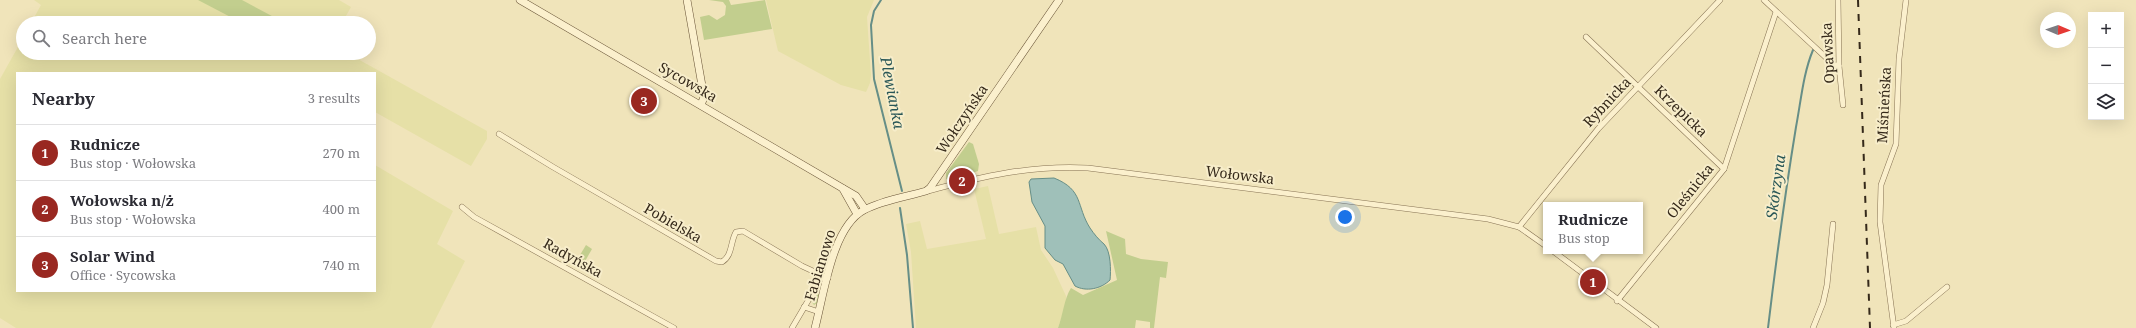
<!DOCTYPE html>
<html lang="en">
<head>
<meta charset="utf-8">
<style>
	:root { --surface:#fff; --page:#f2f2f3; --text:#2b2b33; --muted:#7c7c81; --line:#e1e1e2; --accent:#992821 }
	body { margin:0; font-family:"Noto Serif",serif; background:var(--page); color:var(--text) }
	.controls { position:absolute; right:12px; top:12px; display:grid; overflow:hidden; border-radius:0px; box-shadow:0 4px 16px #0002 }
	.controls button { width:36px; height:36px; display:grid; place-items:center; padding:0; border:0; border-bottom:1px solid var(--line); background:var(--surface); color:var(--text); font:20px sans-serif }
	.compass { position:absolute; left:2040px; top:12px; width:36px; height:36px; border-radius:50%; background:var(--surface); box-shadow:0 4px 16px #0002; rotate:92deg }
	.you { position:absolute; left:1345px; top:217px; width:14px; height:14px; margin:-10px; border:3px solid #fff; border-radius:50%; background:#1a73e8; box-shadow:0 0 0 6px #1a73e833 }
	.badge { display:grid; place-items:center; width:26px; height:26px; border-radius:50%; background:var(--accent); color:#fff; font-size:13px; font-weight:700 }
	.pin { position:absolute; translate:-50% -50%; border:2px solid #fff; box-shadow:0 1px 4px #0006 }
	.popup { position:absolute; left:1543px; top:202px; width:100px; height:52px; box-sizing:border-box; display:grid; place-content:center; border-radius:0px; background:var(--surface); filter:drop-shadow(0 1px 3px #0005); font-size:13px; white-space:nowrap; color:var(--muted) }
	.popup b { font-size:15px; color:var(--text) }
	.popup::after { content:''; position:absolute; left:50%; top:100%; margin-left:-8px; border:8px solid transparent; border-top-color:var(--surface) }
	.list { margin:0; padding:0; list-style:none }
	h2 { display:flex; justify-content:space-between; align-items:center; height:52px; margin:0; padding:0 16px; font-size:17px }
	h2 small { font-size:13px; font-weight:400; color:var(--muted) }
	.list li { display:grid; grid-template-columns:26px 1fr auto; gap:12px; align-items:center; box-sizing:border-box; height:56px; padding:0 16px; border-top:1px solid var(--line) }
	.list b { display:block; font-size:15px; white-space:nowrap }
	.list p { margin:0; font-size:13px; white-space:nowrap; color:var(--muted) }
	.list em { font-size:13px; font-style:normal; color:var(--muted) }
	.icon { flex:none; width:22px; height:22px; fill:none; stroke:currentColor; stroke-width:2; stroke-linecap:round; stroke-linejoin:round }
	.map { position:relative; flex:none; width:2136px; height:328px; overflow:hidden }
	.search { position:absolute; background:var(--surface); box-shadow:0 4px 16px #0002; left:16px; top:16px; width:360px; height:44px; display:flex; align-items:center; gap:10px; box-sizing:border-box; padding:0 14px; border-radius:22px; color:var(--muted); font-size:15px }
	.panel { position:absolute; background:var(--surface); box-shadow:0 4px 16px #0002; left:16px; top:72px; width:360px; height:220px; border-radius:0px }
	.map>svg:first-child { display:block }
	.farmland { fill:#e6e0a7 }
	.green { fill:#c2ce8e }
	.water { fill:#9fc0b9; stroke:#668e87 }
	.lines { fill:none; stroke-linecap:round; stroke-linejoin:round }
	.stream { stroke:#668e87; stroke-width:2 }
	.street-casing { stroke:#877354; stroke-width:6 }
	.secondary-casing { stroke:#695437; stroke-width:8 }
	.street { stroke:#fbf0cd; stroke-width:5 }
	.secondary { stroke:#fbf0cd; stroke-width:7 }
	.rail { stroke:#35291a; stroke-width:2; stroke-dasharray:7 7; stroke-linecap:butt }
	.labels { text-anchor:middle; stroke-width:4; stroke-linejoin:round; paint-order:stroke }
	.street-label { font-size:14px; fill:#35291a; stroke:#f7edca }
	.water-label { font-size:15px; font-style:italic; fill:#285656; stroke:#f7edca }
</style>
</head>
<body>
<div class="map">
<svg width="2136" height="328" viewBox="0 0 2136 328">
	<rect width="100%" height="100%" fill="#f0e4ba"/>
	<g class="farmland">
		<path d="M 34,0 L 339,0 L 351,7 L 342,23 L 31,23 L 41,5 Z"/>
		<path d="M 766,0 L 874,0 L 867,17 L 871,75 L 870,83 L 866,92 L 841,85 L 778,51 Z"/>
		<path d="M 23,38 L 23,53 L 347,53 L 487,131 L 487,139 L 471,166 L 375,112 L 375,73 L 17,73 L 17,291 L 375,291 L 375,165 L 453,211 L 437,244 L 465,261 L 431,328 L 16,328 L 0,318 L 0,79 Z"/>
		<path d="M 988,186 L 999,234 L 1036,227 L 1041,250 L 1053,268 L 1066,296 L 1066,304 L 1058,328 L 916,328 L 911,252 L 906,224 L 920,221 L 927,249 L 986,239 L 974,189 Z"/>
	</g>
	<g class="green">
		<path d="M 198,0 L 242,0 L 285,23 L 242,23 Z"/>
		<path d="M 709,0 L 729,0 L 731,5 L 765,0 L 772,29 L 704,40 L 700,17 L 709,15 L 717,20 L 725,15 L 726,6 L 723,2 Z"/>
		<path d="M 969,142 L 973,144 L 979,164 L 978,171 L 950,180 L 946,179 L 946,173 Z"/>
		<path d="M 1106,231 L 1125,239 L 1126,254 L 1141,259 L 1168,262 L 1166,278 L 1160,277 L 1154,328 L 1150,328 L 1150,322 L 1136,320 L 1135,328 L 1058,328 C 1063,315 1064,299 1071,288 L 1083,295 L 1117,280 Z"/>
		<path d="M 586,245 L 592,249 L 584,263 L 577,260 Z"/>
		<path d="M 821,285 L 817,303 L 814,305 L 811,301 Z"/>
	</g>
	<path class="water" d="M 1054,178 C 1084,190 1076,206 1090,228 C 1094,234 1099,240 1104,244 C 1111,251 1111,271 1110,280 C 1101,289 1086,292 1075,286 L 1063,264 L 1055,260 L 1045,248 L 1045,226 L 1032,202 L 1029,182 L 1031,179 Z"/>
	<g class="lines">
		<g class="stream">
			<path d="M 881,0 L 874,11 L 871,25 L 874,79 L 902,191"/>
			<path d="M 900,208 L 907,255 L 913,328"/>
			<path d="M 1768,328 C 1776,261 1785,194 1796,127 C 1801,101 1803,74 1813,50"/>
		</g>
		<g class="street-casing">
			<g id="street">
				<path d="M 1764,0 L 1833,64 L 1839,66"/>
				<path d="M 1838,0 L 1839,66 L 1843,105"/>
				<path d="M 1586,37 L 1724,169"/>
				<path d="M 499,134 L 553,167 L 716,261 L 722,262 C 733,255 730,242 736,232 L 743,231 L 802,266 L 828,278"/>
				<path d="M 928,191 C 983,176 1031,165 1088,168 L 1488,219 L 1519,227 L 1546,246"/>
				<path d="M 462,207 L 474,217 L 674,328"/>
				<path d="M 1519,227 L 1598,129 L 1720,0"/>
				<path d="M 1553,251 L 1656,328"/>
				<path d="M 1617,301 L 1724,169 L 1776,12"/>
				<path d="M 804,307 L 819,312"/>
				<path d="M 1893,325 L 1906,321 L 1947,287"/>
				<path d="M 792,328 L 822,277"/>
				<path d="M 1813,328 L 1823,303 L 1827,285 L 1833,224"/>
				<path d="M 1894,328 L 1880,222 L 1881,185 L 1896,144 L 1899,59 L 1906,0"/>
			</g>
		</g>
		<g class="secondary-casing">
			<g id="secondary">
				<path d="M 520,0 L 856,196 L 865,209"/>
				<path d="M 687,0 L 704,97 L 701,105"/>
				<path d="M 843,189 L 857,214"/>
				<path d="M 815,328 C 824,294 832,227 864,210 C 883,200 906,197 926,191 L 930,188 L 1059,0"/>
			</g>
		</g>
		<use href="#street" class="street"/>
		<use href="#secondary" class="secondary"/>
		<path class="rail" d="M 1858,0 L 1870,328"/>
	</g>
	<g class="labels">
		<g class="street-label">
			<text transform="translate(1828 53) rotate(-93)" y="5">Opawska</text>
			<text transform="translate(688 82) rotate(30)" y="5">Sycowska</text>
			<text transform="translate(1607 102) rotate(-47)" y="5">Rybnicka</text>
			<text transform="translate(1884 105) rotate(-87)" y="5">Miśnieńska</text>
			<text transform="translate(1681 111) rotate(44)" y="5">Krzepicka</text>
			<text transform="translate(962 119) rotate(-56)" y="5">Wołczyńska</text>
			<text transform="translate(1240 175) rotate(7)" y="5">Wołowska</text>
			<text transform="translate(1690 191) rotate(-51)" y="5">Oleśnicka</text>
			<text transform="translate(673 223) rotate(30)" y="5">Pobielska</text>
			<text transform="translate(573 258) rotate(29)" y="5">Radyńska</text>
			<text transform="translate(820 265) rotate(-73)" y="5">Fabianowo</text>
		</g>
		<g class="water-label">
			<text transform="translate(892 93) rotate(79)" y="5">Plewianka</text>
			<text transform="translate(1776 187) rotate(-82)" y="5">Skórzyna</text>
		</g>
	</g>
</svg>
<div class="controls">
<button>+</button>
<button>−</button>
<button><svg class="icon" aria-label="layers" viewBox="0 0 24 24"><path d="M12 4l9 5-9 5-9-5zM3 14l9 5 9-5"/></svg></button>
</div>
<svg class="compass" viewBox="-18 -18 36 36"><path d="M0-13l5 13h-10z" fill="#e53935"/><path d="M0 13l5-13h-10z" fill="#7c7c81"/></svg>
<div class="you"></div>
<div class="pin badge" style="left:1593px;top:282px">1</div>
<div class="popup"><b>Rudnicze</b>Bus stop</div>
<div class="pin badge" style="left:962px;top:181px">2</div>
<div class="pin badge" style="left:644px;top:101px">3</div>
<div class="search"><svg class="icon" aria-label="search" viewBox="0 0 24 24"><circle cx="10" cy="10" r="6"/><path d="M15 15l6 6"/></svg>Search here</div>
<section class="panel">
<h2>Nearby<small>3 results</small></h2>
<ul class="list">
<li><span class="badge">1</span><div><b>Rudnicze</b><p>Bus stop · Wołowska</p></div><em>270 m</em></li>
<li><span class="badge">2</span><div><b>Wołowska n/ż</b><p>Bus stop · Wołowska</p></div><em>400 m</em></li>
<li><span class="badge">3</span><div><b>Solar Wind</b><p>Office · Sycowska</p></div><em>740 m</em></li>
</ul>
</section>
</div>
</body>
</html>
